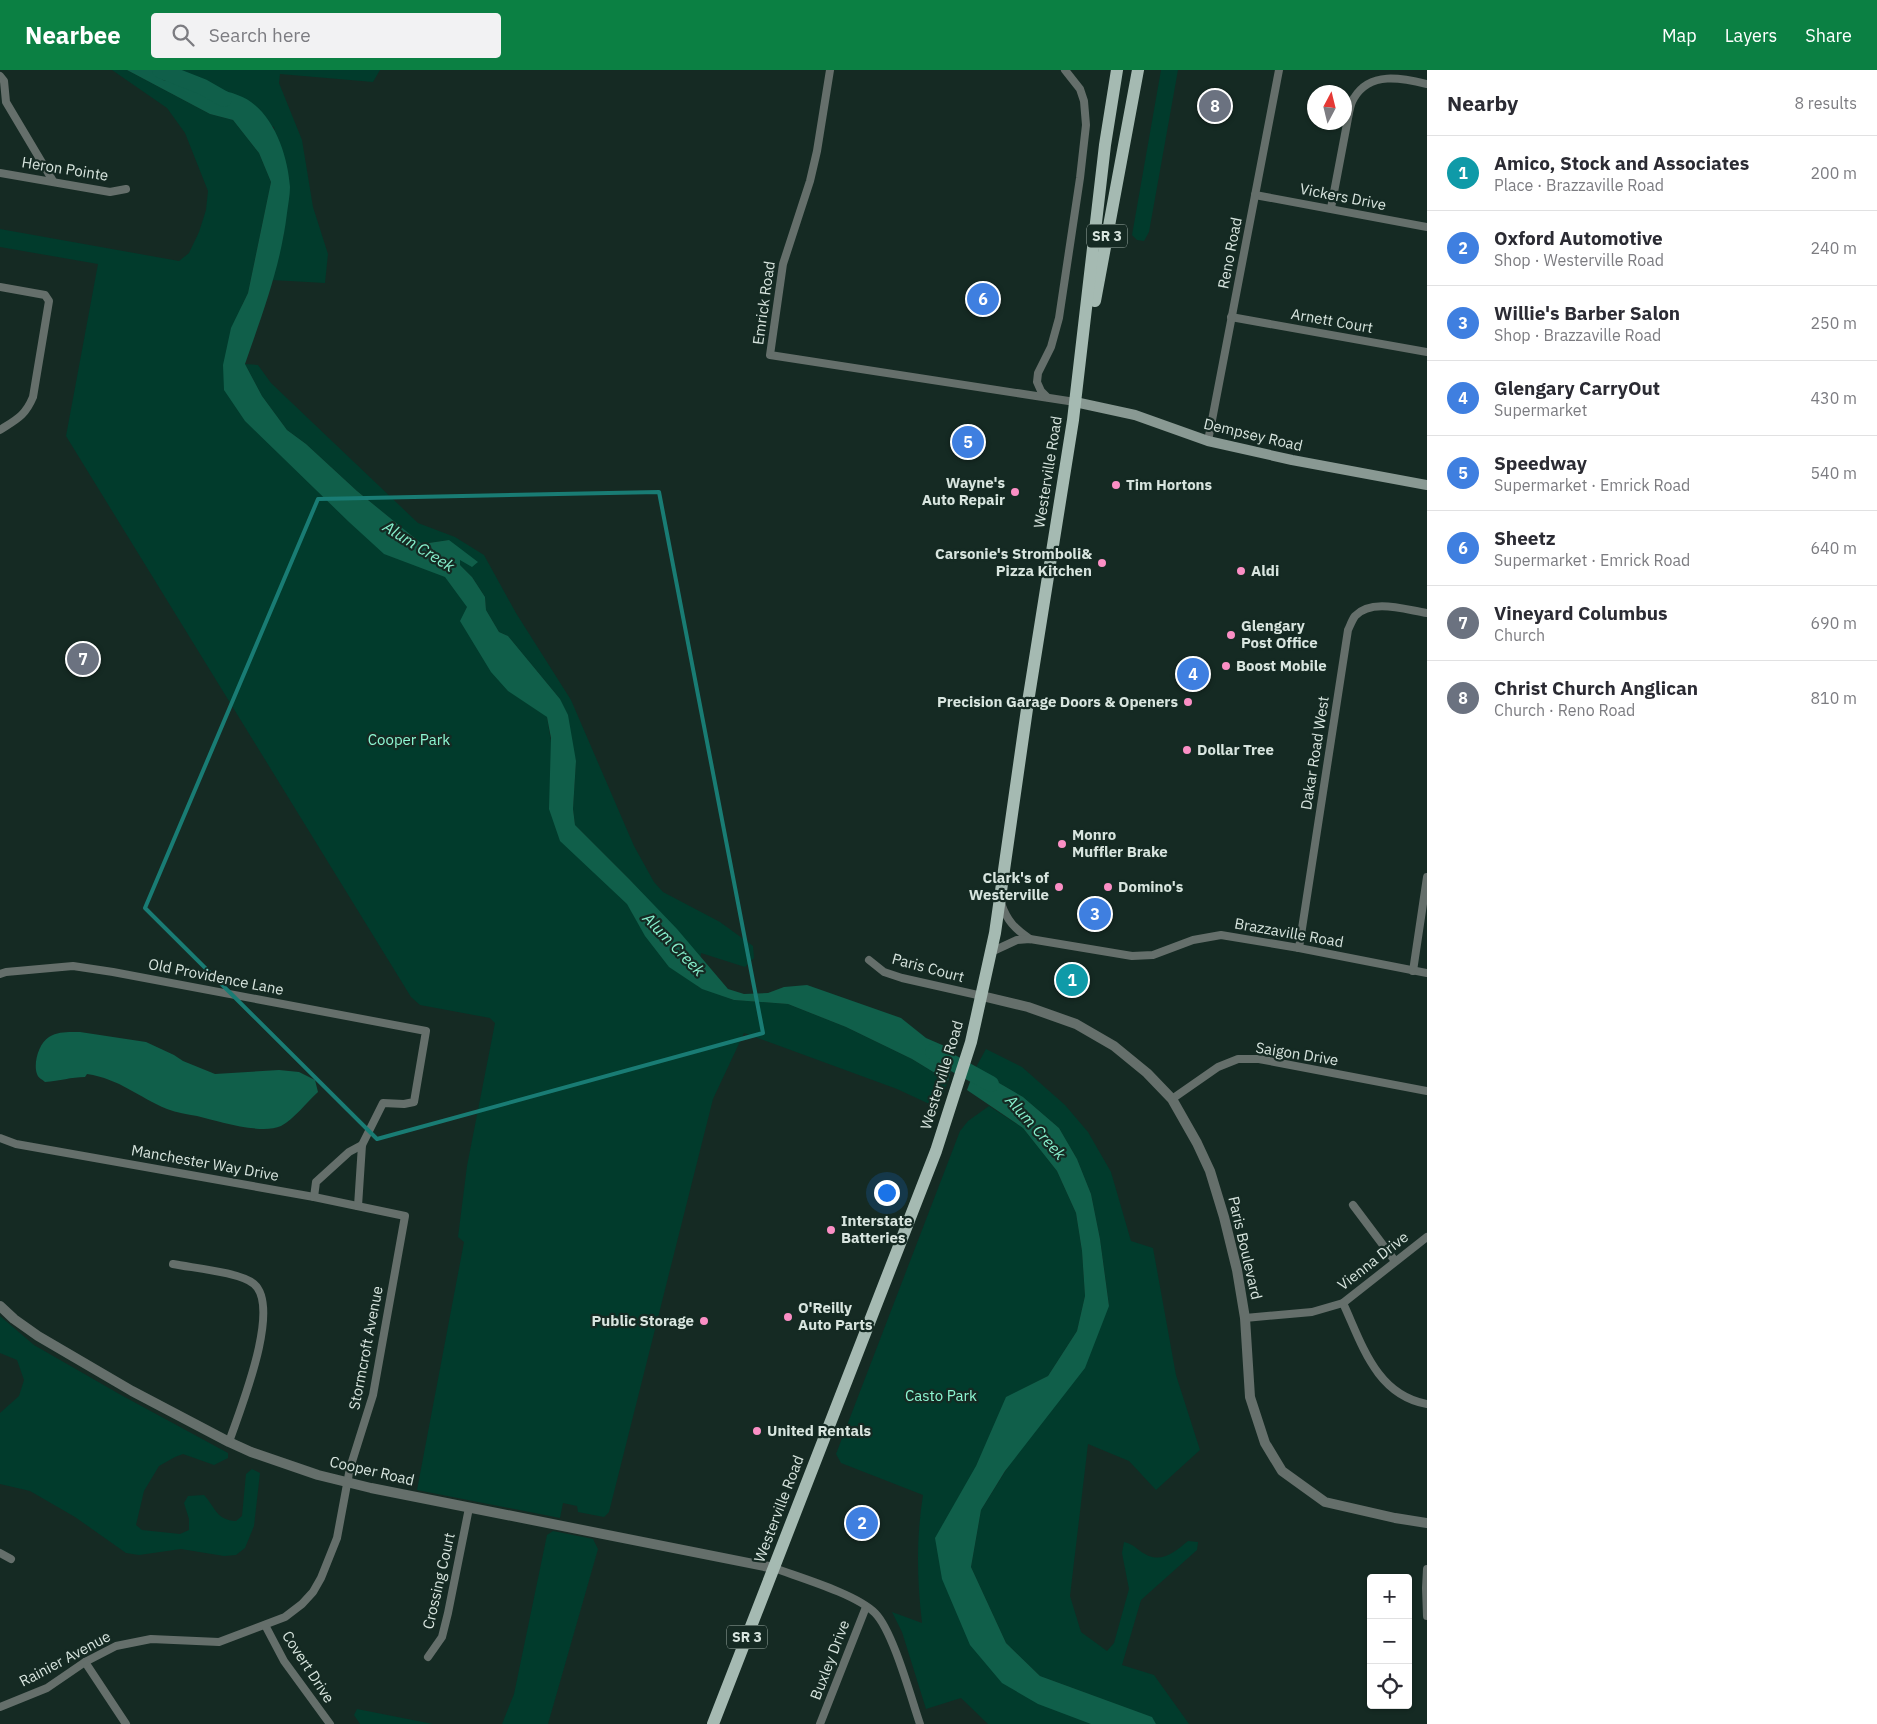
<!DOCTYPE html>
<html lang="en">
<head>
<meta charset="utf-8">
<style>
	:root { --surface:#fff; --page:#f2f2f3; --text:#2b2b33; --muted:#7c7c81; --line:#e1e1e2; --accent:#0b8043 }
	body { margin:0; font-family:"IBM Plex Sans",sans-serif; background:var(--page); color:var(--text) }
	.controls { position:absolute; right:15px; bottom:15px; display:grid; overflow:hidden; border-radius:5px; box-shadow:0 1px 4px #0004 }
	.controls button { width:45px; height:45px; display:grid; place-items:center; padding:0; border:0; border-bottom:1px solid var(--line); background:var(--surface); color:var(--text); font:25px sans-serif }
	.compass { position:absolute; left:1307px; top:15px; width:45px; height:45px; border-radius:50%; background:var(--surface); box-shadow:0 1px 4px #0004; rotate:7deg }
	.you { position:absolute; left:886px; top:1122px; width:18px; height:18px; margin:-12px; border:4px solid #fff; border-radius:50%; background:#1a73e8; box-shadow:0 0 0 8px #1a73e833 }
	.badge { display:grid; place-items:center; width:32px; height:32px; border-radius:50%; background:var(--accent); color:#fff; font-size:16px; font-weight:700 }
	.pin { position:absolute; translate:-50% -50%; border:2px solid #fff; box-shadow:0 1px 5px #0006 }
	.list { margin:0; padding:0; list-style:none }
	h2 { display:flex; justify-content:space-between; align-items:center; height:65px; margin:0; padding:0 20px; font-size:21px }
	h2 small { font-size:16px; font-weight:400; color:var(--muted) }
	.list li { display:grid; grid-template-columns:32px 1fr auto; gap:15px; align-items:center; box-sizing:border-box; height:75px; padding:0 20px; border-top:1px solid var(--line) }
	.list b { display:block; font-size:19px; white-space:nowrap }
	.list p { margin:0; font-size:16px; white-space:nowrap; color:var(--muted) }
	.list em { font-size:16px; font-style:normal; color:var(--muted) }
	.icon { flex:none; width:28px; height:28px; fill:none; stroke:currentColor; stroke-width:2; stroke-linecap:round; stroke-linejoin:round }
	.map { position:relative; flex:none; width:1427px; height:1654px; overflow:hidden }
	header { display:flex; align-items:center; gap:30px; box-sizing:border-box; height:70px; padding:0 25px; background:var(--accent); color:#fff }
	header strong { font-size:24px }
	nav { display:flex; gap:28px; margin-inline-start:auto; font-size:18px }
	.search { width:350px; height:45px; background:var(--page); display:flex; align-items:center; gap:12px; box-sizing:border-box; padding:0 18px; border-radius:5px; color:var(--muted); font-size:19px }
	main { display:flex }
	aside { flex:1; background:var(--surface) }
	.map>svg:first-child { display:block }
	.green { fill:#013b2c }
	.water { fill:#105f4a }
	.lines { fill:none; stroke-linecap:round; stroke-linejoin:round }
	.river { stroke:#105f4a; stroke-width:16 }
	.minor { stroke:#656f6b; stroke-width:8 }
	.tertiary { stroke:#656f6b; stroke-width:10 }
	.secondary { stroke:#899993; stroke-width:10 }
	.primary { stroke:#a5bab2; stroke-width:12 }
	.marked { fill:none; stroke:#197c74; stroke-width:4; stroke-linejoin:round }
	.poi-dot { fill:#fb8fc5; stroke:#152a23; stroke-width:2 }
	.labels { text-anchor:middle; stroke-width:4.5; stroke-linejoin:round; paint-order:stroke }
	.shield { fill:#152a23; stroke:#9eada7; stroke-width:1 }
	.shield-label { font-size:14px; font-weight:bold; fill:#d8e5df }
	.street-label { font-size:15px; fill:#d8e5df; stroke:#152a23 }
	.poi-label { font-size:15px; font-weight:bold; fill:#d8e5df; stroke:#152a23; text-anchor:start }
	.park-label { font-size:15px; fill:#8ef7d3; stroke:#152a23 }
	.water-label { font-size:16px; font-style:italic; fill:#87f0cd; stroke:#152a23 }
</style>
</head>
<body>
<header>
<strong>Nearbee</strong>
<div class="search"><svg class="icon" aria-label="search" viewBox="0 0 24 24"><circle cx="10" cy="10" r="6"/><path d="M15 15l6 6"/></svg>Search here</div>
<nav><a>Map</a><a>Layers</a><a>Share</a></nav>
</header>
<main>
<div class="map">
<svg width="1427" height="1654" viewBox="0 0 1427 1654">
	<rect width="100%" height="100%" fill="#152a23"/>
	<g class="green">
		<path d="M 112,0 L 127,0 L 210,44 L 233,50 L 259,83 L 271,112 L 248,223 L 242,235 L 234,318 L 418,473 L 475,535 L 547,647 L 564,752 L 688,872 L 630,810 L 575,755 L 573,739 L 576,691 L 560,629 L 508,566 L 499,562 L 486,540 L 485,527 L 472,507 L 460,495 L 460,490 L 449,470 L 422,474 L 357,421 L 306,374 L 287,360 L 262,326 L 245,294 L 258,295 L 271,313 L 418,453 L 455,467 L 484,485 L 516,543 L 571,630 L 634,776 L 654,812 L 663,822 L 720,852 L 753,876 L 754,888 L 745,897 L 701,883 L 697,916 L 734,930 L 788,934 L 846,957 L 912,989 L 948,1011 L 938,1038 L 897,1019 L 744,963 L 713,1029 L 609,1442 L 604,1447 L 578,1442 L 577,1436 L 563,1433 L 560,1448 L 417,1420 L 464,1172 L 458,1167 L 467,1096 L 495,953 L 490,948 L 420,935 L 411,927 L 66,366 L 98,194 L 0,177 L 0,159 L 179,191 L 189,183 L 199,162 L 206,140 L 208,121 L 185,63 L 167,38 Z"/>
		<path d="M 160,0 L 380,0 L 373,12 L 280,4 L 279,13 L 302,70 L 313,137 L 328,184 L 325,213 L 272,210 L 284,164 L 274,57 L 180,14 L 163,10 Z"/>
		<path d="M 1161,0 L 1178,0 L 1149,162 L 1144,171 L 1137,170 L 1132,165 Z"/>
		<path d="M 986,979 L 1022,997 L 1065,1035 L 1088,1062 L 1111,1102 L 1131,1171 L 1153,1178 L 1176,1305 L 1200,1380 L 1156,1420 L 1129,1391 L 1088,1374 L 1070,1526 L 1081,1562 L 1107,1581 L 1114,1573 L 1129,1519 L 1122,1483 L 1124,1472 C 1134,1474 1137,1480 1145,1484 C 1162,1494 1176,1481 1188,1471 L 1198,1472 L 1197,1480 L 1141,1530 L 1122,1595 L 1154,1605 L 1189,1654 L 1156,1654 L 1151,1647 L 1040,1606 L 1006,1573 L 971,1497 L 981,1440 L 1109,1235 L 1100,1169 L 1091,1124 L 1077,1089 L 1059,1058 L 1023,1027 L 975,999 Z"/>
		<path d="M 989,1036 L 1023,1058 L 1057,1101 L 1076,1143 L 1082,1181 L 1085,1226 L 1077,1261 L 1048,1306 L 1017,1322 L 983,1381 L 976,1396 L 965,1539 L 1048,1619 L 1133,1654 L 988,1654 L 961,1628 L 926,1639 L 902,1562 L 892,1542 L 922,1553 C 917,1510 916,1469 923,1425 L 841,1393 L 836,1384 L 960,1061 L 968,1051 Z"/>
		<path d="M 0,1246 L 34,1275 L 121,1325 L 228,1383 L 228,1388 L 214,1395 L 183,1384 L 175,1387 L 159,1396 L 144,1421 L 136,1455 L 142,1460 L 180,1464 L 189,1460 L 189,1449 L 184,1433 L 188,1426 L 204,1425 C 216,1438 216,1450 236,1451 L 242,1446 L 246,1404 L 252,1399 L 260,1403 L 254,1456 L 245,1478 L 236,1485 L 224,1486 L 181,1479 L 139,1485 L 126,1483 L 75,1447 L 30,1421 L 0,1414 L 0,1343 L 19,1326 L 24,1310 L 17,1290 L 0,1283 Z"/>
		<path d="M 553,1461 L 593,1469 L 598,1479 L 548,1654 L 502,1654 L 514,1624 L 547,1465 Z"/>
		<path d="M 357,1639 L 433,1654 L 360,1654 L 354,1645 Z"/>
	</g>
	<g class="water">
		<path d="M 127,0 L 160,0 L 163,10 C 188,16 231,17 251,32 C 276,50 288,88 290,117 C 290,125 288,135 287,143 C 281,195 262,245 245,294 L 262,326 L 287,360 L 306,374 L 357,421 L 422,474 L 449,470 L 478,492 L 472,497 L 460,490 L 460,495 L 472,507 L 485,527 L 486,540 L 499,562 L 508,566 L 560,629 L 568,645 L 576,691 L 573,739 L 575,755 L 630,810 L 677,859 L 728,919 L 744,924 L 768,923 L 784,917 L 807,915 L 901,948 L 926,968 L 956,981 L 948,1011 L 912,989 L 846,957 L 788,934 L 734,930 L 702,919 L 669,897 L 645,866 L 627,834 L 560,771 L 549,739 L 551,668 L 547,647 L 508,621 L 491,602 L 460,551 L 467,537 L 445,507 L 384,484 L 349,452 L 245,351 L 224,320 L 223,295 L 231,258 L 248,223 L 271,112 L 259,83 L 233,50 L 210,44 Z"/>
		<path d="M 80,962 L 146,972 L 174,985 L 183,991 L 215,1004 L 279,1000 L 299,1002 L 315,1010 L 318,1022 C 307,1032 294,1049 281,1056 C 261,1065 218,1051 197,1046 C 187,1044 177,1043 167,1039 C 138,1027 120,1009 87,1004 L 85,1007 C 71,1007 60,1011 45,1012 C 42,1009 38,1008 37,1004 C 33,993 39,973 49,967 C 59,961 69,962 80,962 Z"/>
		<path d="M 975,999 L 1023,1027 L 1059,1058 L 1077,1089 L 1091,1124 L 1100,1169 L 1109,1236 L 1085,1298 L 1005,1401 L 981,1440 L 971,1497 L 1006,1573 L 1040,1606 L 1152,1647 L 1156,1654 L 1091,1654 L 1038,1634 L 1002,1613 L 970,1575 L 942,1509 L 935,1468 L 976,1396 L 1006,1327 L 1048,1306 L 1077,1261 L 1085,1226 L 1082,1181 L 1076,1143 L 1057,1101 L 1023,1058 L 967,1020 Z"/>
	</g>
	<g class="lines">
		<g class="river">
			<path d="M 160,0 L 203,17 L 224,29"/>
			<path d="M 933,982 L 991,1014"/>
		</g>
		<g class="minor">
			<path d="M 830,0 L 817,81 L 810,111 L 783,194 L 770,285 L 1075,332"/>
			<path d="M 0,6 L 4,11 L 6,32 L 53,111"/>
			<path d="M 0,103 L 110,122 L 126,119"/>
			<path d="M 1255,125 L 1427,157"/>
			<path d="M 1331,138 L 1349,43 C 1350,38 1351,32 1354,28 C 1370,1 1402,8 1427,14"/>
			<path d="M 0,217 L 45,225 L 49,231 L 33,327 C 25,346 17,349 0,360"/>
			<path d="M 1231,247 L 1427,282"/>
			<path d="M 1047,327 L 1041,321 L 1037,312 L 1038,303 L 1051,277 L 1059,248 L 1080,108 L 1086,55 L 1084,31 L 1080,19 L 1065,0"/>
			<path d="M 1208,371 L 1279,0"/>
			<path d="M 1001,833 C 1007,851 1015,859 1030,869"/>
			<path d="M 1299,878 L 1348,560 C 1350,556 1352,550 1355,546 C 1372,528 1406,540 1427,543"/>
			<path d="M 991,882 L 1017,870 L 1030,869 L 1132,886 L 1153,885 L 1193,870 L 1221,865 L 1299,878 L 1427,903"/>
			<path d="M 869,890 L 884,902 L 902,908 L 982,926"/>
			<path d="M 1413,901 L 1427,807"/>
			<path d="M 0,904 L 6,902 L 73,896 L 113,902 L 426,961 L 414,1032 L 404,1034 L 383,1033 L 362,1075 L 358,1136"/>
			<path d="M 1172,1029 L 1218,997 L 1238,989 L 1259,989 L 1427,1021"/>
			<path d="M 0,1068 L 16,1074 L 314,1127 L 405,1146 L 373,1325 L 350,1398 L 337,1468 L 321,1508 L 313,1522 L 302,1534 L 285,1547 L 219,1572 L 151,1569 L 116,1576 L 85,1592 L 47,1618 L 0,1637"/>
			<path d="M 314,1127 L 316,1112 L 349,1082 L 362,1075"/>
			<path d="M 1353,1135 L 1395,1191"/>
			<path d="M 173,1194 C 192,1198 240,1202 254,1214 C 282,1238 239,1342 229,1372"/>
			<path d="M 1343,1233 C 1362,1274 1376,1325 1427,1334"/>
			<path d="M 1245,1248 L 1312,1242 L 1343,1233 L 1427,1167"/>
			<path d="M 0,1483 L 11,1489"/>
			<path d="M 774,1498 C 801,1508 856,1524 875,1543 C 893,1561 911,1628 920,1654"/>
			<path d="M 1427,1499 L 1426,1518 L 1427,1546"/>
			<path d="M 265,1555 L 284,1591 L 330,1654"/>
			<path d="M 428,1587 L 442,1567 L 448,1543 L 469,1438"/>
			<path d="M 85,1592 L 126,1654"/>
			<path d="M 820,1654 L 866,1537"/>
		</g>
		<g class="tertiary">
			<path d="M 982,926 L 1028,937 L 1076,954 L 1114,976 L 1147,1003 L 1172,1029 L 1197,1073 L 1210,1101 L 1224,1147 L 1237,1200 L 1245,1248 L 1250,1327 L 1265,1373 L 1282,1401 L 1325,1432 L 1395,1448 L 1427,1453"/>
			<path d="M 0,1236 L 14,1249 L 38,1266 L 132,1321 L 229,1372 L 251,1382 L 318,1405 L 371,1418 L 774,1498"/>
		</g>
		<path class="secondary" d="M 1075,332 L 1135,345 L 1208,371 L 1292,390 L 1427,415"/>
		<g class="primary">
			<path d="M 1095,231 L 1138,0"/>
			<path d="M 713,1654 L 936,1081 L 971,972 L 995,863 L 1028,632 L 1073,350 L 1105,75 L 1117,0"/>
		</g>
	</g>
	<path class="marked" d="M 659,422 L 763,963 L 377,1069 L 145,838 L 318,429 Z"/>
	<g class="poi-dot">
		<circle cx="1116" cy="415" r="5"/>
		<circle cx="1015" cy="422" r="5"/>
		<circle cx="1102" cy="493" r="5"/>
		<circle cx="1241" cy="501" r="5"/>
		<circle cx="1231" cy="565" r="5"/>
		<circle cx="1226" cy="596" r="5"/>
		<circle cx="1188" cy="632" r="5"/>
		<circle cx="1187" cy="680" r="5"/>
		<circle cx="1062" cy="774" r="5"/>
		<circle cx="1059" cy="817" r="5"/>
		<circle cx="1108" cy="817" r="5"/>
		<circle cx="831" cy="1160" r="5"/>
		<circle cx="788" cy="1247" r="5"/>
		<circle cx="704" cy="1251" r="5"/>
		<circle cx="757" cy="1361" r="5"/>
	</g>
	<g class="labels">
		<g class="shield">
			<rect x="1087" y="154.5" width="40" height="23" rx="4"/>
			<rect x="727" y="1555.5" width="40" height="23" rx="4"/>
		</g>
		<g class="shield-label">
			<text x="1107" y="171">SR 3</text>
			<text x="747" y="1572">SR 3</text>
		</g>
		<g class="street-label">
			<text transform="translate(65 99) rotate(9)" y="5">Heron Pointe</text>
			<text transform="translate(1343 127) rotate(11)" y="5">Vickers Drive</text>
			<text transform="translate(1230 183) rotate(-79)" y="5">Reno Road</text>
			<text transform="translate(764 233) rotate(-82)" y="5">Emrick Road</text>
			<text transform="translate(1332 251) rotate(10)" y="5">Arnett Court</text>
			<text transform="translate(1253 365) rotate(13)" y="5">Dempsey Road</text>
			<text transform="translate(1048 402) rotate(-81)" y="5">Westerville Road</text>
			<text transform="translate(1315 683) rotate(-81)" y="5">Dakar Road West</text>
			<text transform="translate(1289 863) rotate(10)" y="5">Brazzaville Road</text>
			<text transform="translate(928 898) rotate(15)" y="5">Paris Court</text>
			<text transform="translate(216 907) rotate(11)" y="5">Old Providence Lane</text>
			<text transform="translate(1297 984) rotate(9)" y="5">Saigon Drive</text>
			<text transform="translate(942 1005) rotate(-73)" y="5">Westerville Road</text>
			<text transform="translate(205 1093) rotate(10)" y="5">Manchester Way Drive</text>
			<text transform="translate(1245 1178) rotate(77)" y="5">Paris Boulevard</text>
			<text transform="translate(1373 1191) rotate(-38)" y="5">Vienna Drive</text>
			<text transform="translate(366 1278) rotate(-79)" y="5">Stormcroft Avenue</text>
			<text transform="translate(372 1401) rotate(13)" y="5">Cooper Road</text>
			<text transform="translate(779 1439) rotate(-69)" y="5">Westerville Road</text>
			<text transform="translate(439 1511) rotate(-77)" y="5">Crossing Court</text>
			<text transform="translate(65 1589) rotate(-28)" y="5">Rainier Avenue</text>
			<text transform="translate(830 1590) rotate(-69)" y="5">Buxley Drive</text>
			<text transform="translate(308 1597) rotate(57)" y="5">Covert Drive</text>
		</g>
		<g class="poi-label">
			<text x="1005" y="418" text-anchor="end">Wayne's<tspan x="1005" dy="17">Auto Repair</tspan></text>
			<text x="1126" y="420">Tim Hortons</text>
			<text x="1092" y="489" text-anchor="end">Carsonie's Stromboli&amp;<tspan x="1092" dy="17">Pizza Kitchen</tspan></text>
			<text x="1251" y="506">Aldi</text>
			<text x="1241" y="561">Glengary<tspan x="1241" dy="17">Post Office</tspan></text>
			<text x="1236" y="601">Boost Mobile</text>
			<text x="1178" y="637" text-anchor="end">Precision Garage Doors &amp; Openers</text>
			<text x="1197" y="685">Dollar Tree</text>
			<text x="1072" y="770">Monro<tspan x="1072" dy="17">Muffler Brake</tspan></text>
			<text x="1049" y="813" text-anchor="end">Clark's of<tspan x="1049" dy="17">Westerville</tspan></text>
			<text x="1118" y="822">Domino's</text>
			<text x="841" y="1156">Interstate<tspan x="841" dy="17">Batteries</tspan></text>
			<text x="798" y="1243">O'Reilly<tspan x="798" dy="17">Auto Parts</tspan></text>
			<text x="694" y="1256" text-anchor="end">Public Storage</text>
			<text x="767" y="1366">United Rentals</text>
		</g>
		<g class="park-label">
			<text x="409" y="675">Cooper Park</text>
			<text x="941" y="1331">Casto Park</text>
		</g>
		<g class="water-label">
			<text transform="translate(419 476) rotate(32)" y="6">Alum Creek</text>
			<text transform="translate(674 874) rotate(46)" y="6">Alum Creek</text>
			<text transform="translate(1036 1057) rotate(48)" y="6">Alum Creek</text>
		</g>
	</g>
</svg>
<div class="controls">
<button>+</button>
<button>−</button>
<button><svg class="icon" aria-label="locate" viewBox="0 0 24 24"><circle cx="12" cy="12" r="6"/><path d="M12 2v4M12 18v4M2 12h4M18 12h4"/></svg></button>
</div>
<svg class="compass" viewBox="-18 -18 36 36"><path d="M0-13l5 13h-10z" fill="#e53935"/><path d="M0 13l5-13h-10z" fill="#7c7c81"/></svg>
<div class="you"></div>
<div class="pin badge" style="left:1072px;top:910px;background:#0f9aa8">1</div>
<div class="pin badge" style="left:862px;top:1453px;background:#3f7fe0">2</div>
<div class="pin badge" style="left:1095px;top:844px;background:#3f7fe0">3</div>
<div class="pin badge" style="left:1193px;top:604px;background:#3f7fe0">4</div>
<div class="pin badge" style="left:968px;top:372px;background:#3f7fe0">5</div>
<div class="pin badge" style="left:983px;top:229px;background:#3f7fe0">6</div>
<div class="pin badge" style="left:83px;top:589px;background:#6b7280">7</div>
<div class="pin badge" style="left:1215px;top:36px;background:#6b7280">8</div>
</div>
<aside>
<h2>Nearby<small>8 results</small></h2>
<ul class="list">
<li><span class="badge" style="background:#0f9aa8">1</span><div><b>Amico, Stock and Associates</b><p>Place · Brazzaville Road</p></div><em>200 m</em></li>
<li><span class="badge" style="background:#3f7fe0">2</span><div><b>Oxford Automotive</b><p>Shop · Westerville Road</p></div><em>240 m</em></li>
<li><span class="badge" style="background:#3f7fe0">3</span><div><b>Willie's Barber Salon</b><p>Shop · Brazzaville Road</p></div><em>250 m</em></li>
<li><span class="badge" style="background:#3f7fe0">4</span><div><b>Glengary CarryOut</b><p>Supermarket</p></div><em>430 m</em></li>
<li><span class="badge" style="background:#3f7fe0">5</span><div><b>Speedway</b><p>Supermarket · Emrick Road</p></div><em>540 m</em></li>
<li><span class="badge" style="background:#3f7fe0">6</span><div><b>Sheetz</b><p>Supermarket · Emrick Road</p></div><em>640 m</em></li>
<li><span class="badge" style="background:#6b7280">7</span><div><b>Vineyard Columbus</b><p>Church</p></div><em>690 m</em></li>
<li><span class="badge" style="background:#6b7280">8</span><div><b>Christ Church Anglican</b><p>Church · Reno Road</p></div><em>810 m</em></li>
</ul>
</aside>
</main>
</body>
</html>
